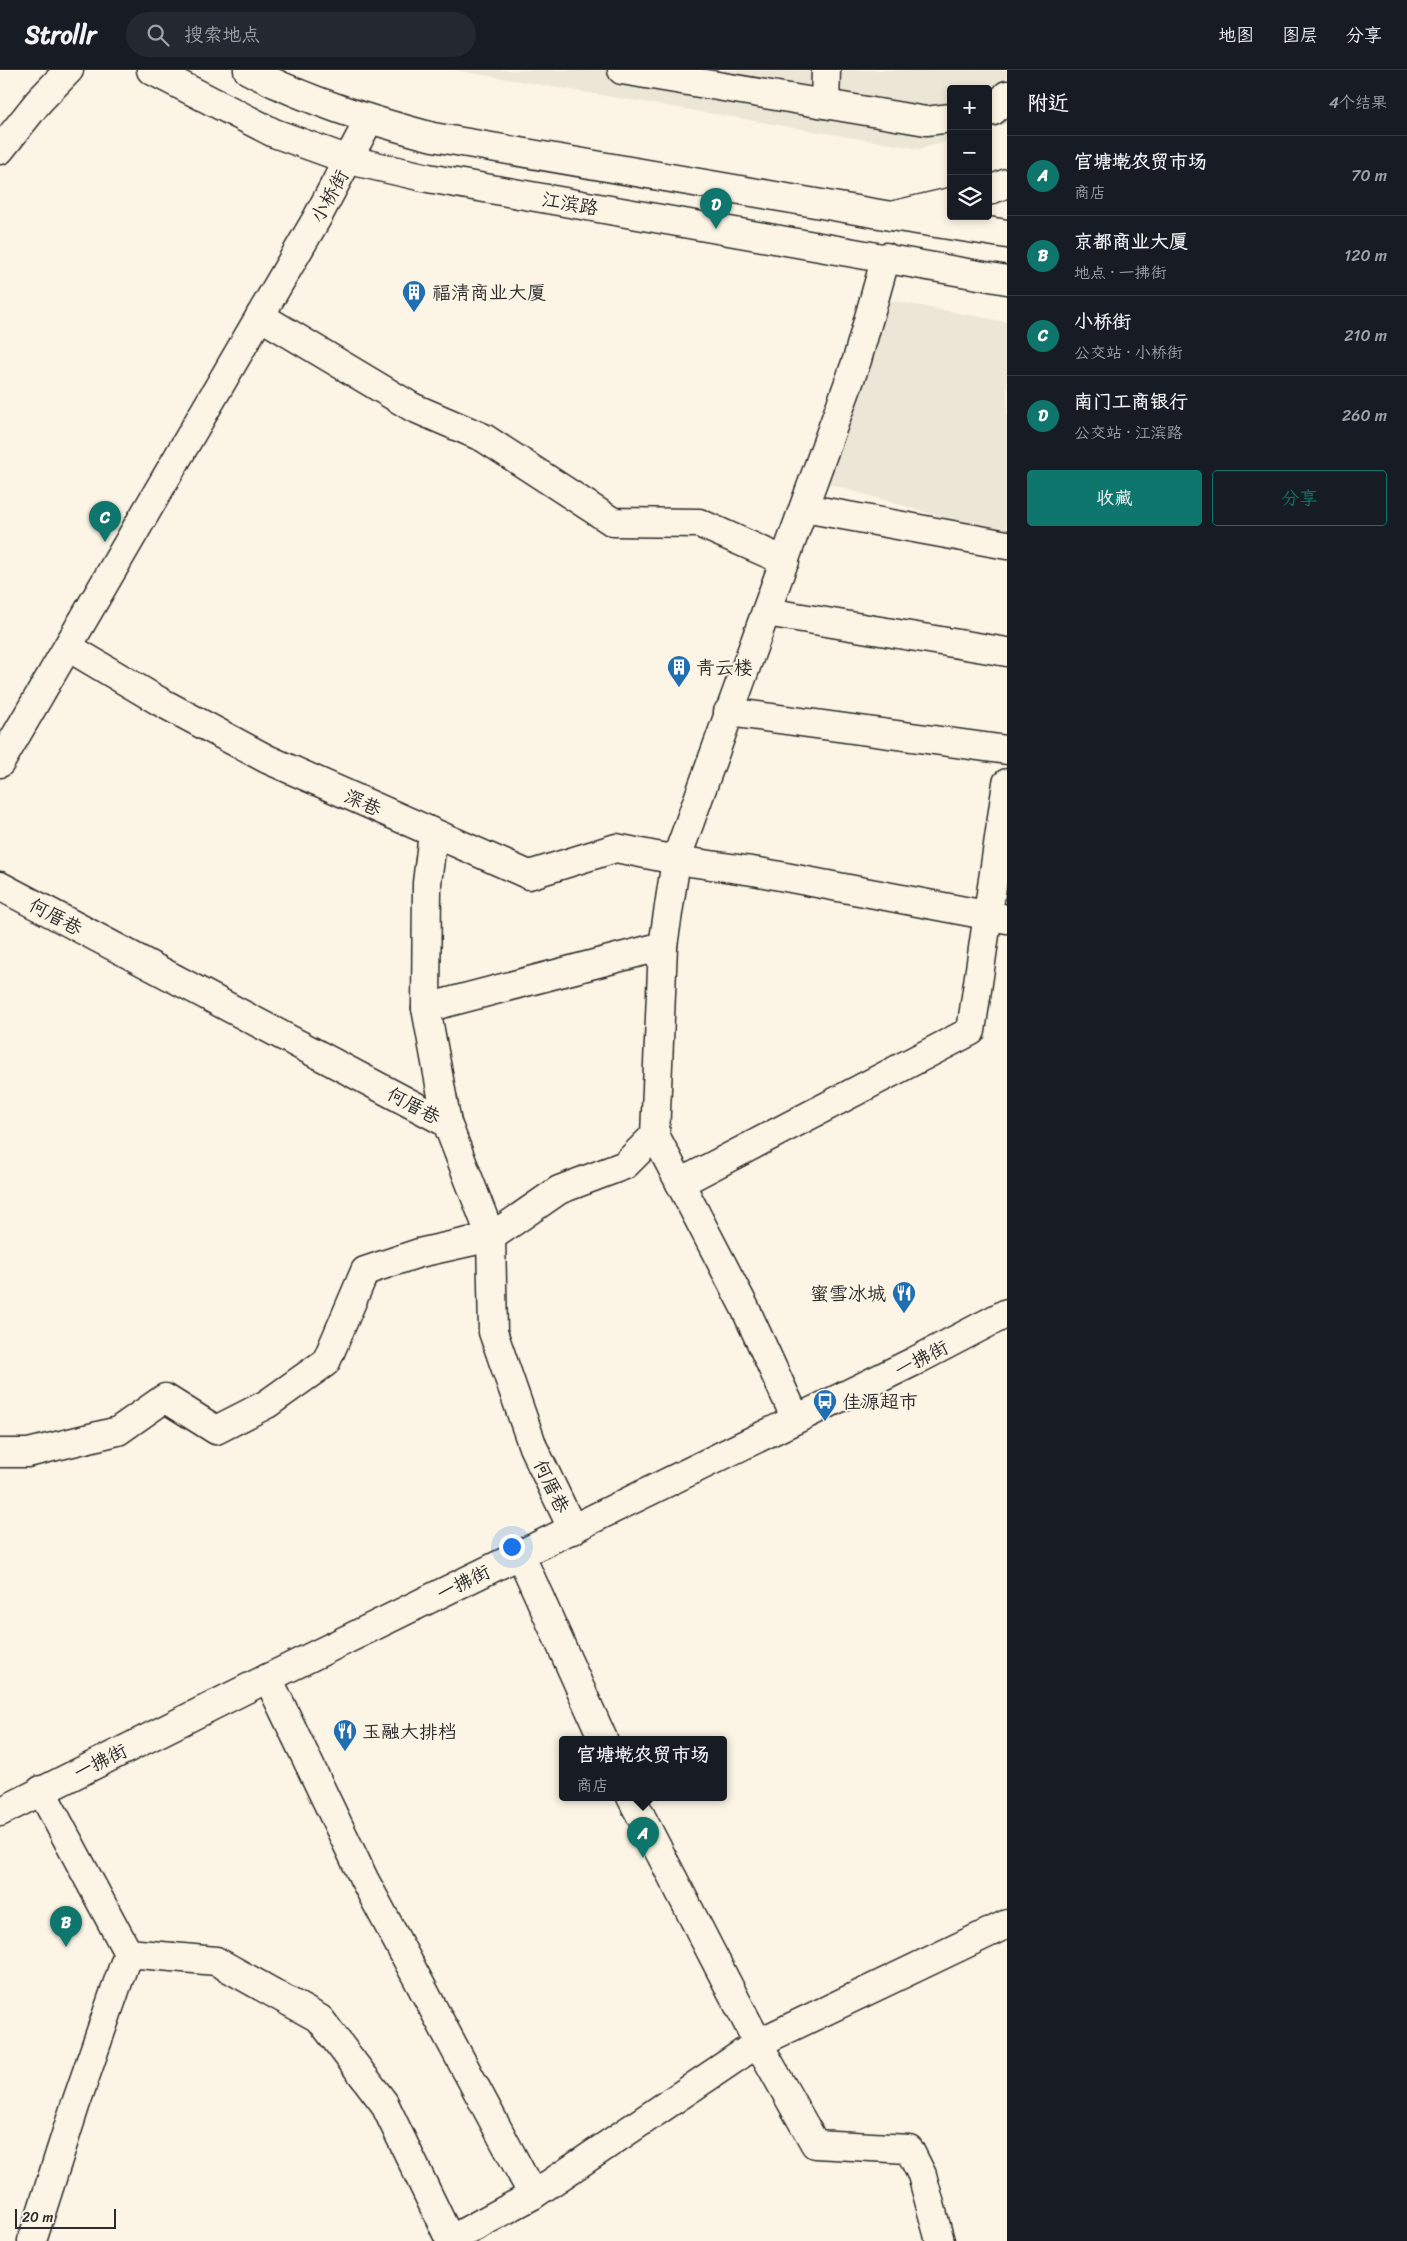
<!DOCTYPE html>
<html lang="zh">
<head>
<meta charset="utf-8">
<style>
	:root { --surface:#171b24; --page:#242831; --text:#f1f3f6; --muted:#9ea1a6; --line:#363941; --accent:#0f766e }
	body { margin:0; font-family:Sriracha,"LXGW WenKai TC",sans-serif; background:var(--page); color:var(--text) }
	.controls { position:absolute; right:15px; top:15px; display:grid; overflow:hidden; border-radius:5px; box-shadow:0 2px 8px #0003 }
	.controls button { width:45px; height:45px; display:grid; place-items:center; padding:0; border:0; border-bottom:1px solid var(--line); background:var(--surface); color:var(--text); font:25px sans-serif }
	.scale { position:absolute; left:15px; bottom:12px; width:101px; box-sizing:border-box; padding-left:5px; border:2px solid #2b2b2b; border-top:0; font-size:14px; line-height:18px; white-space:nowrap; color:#2b2b2b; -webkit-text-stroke:4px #fcf5e5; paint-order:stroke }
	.you { position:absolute; left:511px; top:1476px; width:18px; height:18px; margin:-12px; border:4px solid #fff; border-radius:50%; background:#1a73e8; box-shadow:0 0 0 8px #1a73e833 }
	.badge { display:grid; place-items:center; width:32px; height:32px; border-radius:50%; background:var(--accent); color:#fff; font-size:16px; font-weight:700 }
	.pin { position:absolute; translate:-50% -41px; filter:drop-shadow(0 1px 2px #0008) }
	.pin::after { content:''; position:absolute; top:26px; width:18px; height:15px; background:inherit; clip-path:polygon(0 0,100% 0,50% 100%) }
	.popup { position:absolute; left:559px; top:1666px; width:168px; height:65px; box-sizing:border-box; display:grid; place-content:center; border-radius:5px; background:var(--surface); filter:drop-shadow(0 1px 4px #0005); font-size:16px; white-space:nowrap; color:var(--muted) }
	.popup b { font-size:19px; color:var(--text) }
	.popup::after { content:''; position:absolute; left:50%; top:100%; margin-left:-10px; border:10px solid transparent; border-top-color:var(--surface) }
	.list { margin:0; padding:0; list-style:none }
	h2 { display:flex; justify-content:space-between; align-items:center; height:65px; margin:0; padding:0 20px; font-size:21px }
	h2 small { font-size:16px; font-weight:400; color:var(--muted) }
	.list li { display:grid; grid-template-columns:32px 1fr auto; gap:15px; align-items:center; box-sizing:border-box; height:80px; padding:0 20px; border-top:1px solid var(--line) }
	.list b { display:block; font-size:19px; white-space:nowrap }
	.list p { margin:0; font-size:16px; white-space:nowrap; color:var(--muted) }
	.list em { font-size:16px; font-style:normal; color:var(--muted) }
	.actions { display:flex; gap:10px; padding:15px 20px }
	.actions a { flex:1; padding:11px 0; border:1px solid var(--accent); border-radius:5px; text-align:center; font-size:18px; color:var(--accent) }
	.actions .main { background:var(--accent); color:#fff }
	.icon { flex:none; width:28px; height:28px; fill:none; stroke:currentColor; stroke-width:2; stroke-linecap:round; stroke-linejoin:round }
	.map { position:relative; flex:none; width:1007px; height:2171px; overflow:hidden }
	header { display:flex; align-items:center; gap:30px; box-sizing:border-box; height:70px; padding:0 25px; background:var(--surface); border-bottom:1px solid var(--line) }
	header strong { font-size:24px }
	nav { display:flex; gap:28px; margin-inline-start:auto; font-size:18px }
	.search { width:350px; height:45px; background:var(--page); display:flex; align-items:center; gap:12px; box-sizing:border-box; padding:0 18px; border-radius:28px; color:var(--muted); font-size:19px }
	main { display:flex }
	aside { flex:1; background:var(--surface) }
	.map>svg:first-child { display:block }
	.built { fill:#ece6d7 }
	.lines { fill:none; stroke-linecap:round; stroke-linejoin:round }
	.street-casing { stroke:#2b2b2b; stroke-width:31 }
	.secondary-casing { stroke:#2b2b2b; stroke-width:31 }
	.primary-casing { stroke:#2b2b2b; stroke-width:31 }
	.street { stroke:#fcf5e5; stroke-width:28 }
	.secondary { stroke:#fcf5e5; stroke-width:28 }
	.primary { stroke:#fcf5e5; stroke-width:28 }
	.labels { text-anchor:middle; stroke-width:4; stroke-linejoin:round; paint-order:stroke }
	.street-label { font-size:19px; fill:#2b2b2b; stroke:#fcf5e5 }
	.poi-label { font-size:19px; fill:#2b2b2b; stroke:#fcf5e5; text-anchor:start }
</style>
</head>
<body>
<header>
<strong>Strollr</strong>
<div class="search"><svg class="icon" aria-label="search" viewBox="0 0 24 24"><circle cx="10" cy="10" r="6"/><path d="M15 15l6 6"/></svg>搜索地点</div>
<nav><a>地图</a><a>图层</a><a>分享</a></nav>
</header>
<main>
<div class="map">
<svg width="1007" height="2171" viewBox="0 0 1007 2171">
	<rect width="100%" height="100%" fill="#fcf5e5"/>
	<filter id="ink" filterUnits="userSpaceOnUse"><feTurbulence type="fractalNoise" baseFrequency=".02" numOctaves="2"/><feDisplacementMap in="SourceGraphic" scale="10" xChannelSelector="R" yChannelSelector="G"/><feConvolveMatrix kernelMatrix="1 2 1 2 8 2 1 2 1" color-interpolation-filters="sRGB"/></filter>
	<g filter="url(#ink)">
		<g class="built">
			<path d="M 454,0 L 1007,0 L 1007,53 L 988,60 L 988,19 L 951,19 L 951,70 L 920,79 Z"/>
			<path d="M 888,230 L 1007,252 L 1007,466 L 826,413 Z"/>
		</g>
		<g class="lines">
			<g class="street-casing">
				<g id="street">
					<path d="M 622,0 L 926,51 L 951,48"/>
					<path d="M 825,34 L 826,0"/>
					<path d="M 988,42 L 993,41 L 1007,25"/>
					<path d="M 0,80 L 39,31 L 69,0"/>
					<path d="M 260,246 L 412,337 L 484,368 L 613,452 L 699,453 L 785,491"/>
					<path d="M 804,438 L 1007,475"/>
					<path d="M 766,542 L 1007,582"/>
					<path d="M 68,577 L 159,631 L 267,689 L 529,805 L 616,778 L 676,790 L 759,802 L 1007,849"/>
					<path d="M 728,642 L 1007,680"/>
					<path d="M 433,764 L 427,813 L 426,938 L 447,1053"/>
					<path d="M 0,816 L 447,1053 L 491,1167 L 493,1262 L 533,1377 L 573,1460"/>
					<path d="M 426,938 L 663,876"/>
					<path d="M 680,1113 L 971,961 L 1007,713"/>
					<path d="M 796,1349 L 745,1238 L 655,1065 L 663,876 L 676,790 L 857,290 L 886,187"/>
					<path d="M 0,1383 L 28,1383 L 118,1361 L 165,1328 L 216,1360 L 267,1334 L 326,1292 L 365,1201 L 419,1183 L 491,1167 L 559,1120 L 625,1095 L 655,1065"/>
					<path d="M 520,1484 L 603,1669"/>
					<path d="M 268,1608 L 364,1809 L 533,2125"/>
					<path d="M 631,1727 L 758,1973 L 815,2074 L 909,2079 L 922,2105 L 940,2171"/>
					<path d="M 128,1883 L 216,1891 L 320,1949 L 384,2033 L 450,2170 L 533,2125 L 758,1973 L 1007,1854"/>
					<path d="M 32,2171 L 75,2036 L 128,1883 L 41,1720"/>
				</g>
			</g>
			<g class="secondary-casing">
				<g id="secondary">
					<path d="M 988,121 L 1007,113"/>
					<path d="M 891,146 L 951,132"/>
					<path d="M 0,693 L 317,148 L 369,50"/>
				</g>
			</g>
			<g class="primary-casing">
				<g id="primary">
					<path d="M 151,0 L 274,63 L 349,90 L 428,108 L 1007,210"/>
					<path d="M 248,0 C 307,31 369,50 433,67 L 891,146 L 1007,164"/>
					<path d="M 0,1742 L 268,1608 L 913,1292 L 1007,1243"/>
				</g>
			</g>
			<use href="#street" class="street"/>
			<use href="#secondary" class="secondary"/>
			<use href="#primary" class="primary"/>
		</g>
	</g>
	<defs>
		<g id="building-pin" transform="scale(1.25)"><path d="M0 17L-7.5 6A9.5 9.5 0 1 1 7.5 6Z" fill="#1f6fb2" stroke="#fcf5e5"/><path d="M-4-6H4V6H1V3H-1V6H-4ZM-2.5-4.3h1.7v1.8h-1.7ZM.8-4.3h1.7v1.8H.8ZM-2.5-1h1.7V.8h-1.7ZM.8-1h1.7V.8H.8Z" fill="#fff"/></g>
		<g id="restaurant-pin" transform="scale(1.25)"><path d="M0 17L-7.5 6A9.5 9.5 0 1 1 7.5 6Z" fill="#1f6fb2" stroke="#fcf5e5"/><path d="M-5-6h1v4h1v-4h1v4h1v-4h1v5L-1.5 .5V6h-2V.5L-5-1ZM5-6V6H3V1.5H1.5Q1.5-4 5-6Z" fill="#fff"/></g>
		<g id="bus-pin" transform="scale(1.25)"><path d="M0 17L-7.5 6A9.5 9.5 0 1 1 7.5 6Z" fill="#1f6fb2" stroke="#fcf5e5"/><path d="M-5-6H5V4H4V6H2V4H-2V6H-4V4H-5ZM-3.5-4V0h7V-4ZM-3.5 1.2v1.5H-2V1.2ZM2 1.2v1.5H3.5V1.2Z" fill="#fff"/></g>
	</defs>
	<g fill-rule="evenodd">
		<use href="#building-pin" x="414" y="222"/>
		<use href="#building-pin" x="679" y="597"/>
		<use href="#restaurant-pin" x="904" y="1223"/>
		<use href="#bus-pin" x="825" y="1331"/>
		<use href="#restaurant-pin" x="345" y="1661"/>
	</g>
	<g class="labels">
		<g class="street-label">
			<text transform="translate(329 126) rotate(-61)" y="7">小桥街</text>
			<text transform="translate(570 133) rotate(10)" y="7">江滨路</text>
			<text transform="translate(363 732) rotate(24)" y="7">深巷</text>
			<text transform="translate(56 846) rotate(28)" y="7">何厝巷</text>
			<text transform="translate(414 1035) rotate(28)" y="7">何厝巷</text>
			<text transform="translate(921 1288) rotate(-27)" y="7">一拂街</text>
			<text transform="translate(552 1416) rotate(64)" y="7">何厝巷</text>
			<text transform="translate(463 1512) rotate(-26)" y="7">一拂街</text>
			<text transform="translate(100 1691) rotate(-26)" y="7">一拂街</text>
		</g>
		<g class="poi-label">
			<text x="432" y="229">福清商业大厦</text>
			<text x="696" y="604">青云楼</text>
			<text x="886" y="1230" text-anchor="end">蜜雪冰城</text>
			<text x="842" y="1338">佳源超市</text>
			<text x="362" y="1668">玉融大排档</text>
		</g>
	</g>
</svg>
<div class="controls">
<button>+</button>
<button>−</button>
<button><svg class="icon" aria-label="layers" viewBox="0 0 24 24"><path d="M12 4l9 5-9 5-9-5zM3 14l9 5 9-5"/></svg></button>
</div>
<div class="scale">20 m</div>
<div class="you"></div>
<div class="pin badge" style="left:643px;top:1788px">A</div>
<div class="popup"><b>官塘墘农贸市场</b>商店</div>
<div class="pin badge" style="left:66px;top:1877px">B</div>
<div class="pin badge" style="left:105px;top:472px">C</div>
<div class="pin badge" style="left:716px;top:159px">D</div>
</div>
<aside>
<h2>附近<small>4个结果</small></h2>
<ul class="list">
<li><span class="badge">A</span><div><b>官塘墘农贸市场</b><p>商店</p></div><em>70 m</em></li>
<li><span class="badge">B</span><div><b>京都商业大厦</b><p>地点 · 一拂街</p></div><em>120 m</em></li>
<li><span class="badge">C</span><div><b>小桥街</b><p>公交站 · 小桥街</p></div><em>210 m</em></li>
<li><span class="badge">D</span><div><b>南门工商银行</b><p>公交站 · 江滨路</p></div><em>260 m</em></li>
</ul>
<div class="actions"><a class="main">收藏</a><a>分享</a></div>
</aside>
</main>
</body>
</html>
